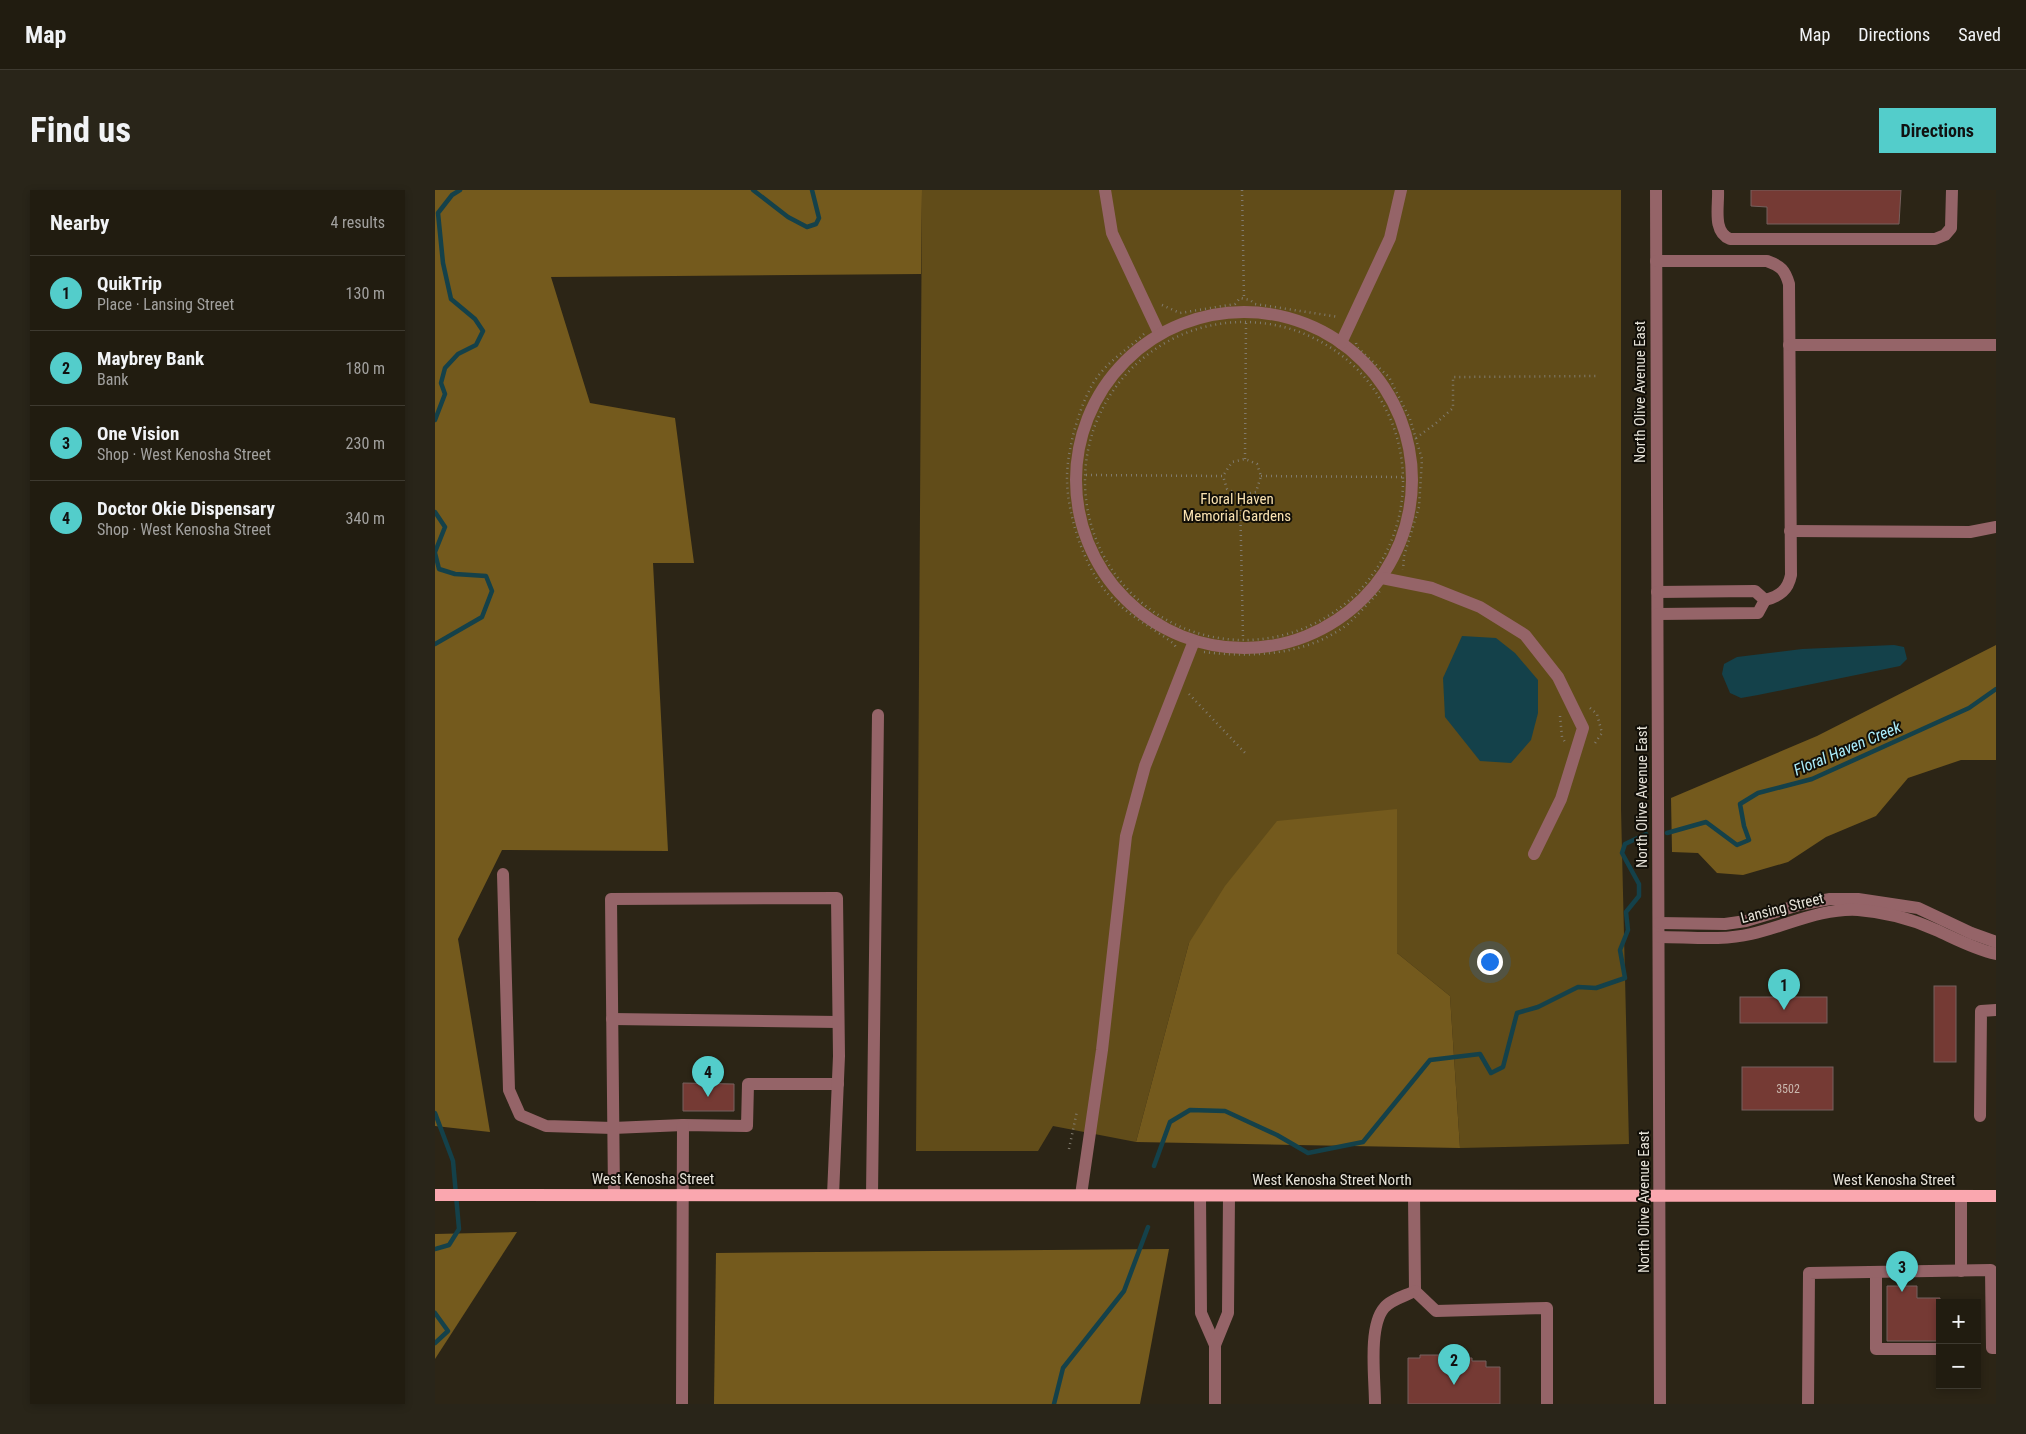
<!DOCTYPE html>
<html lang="en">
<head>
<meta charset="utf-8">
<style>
	:root { --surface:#211c10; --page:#292519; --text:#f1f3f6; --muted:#a2a19f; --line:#3e3a30; --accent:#53cdcb }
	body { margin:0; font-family:"Roboto Condensed",sans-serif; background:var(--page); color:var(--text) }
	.controls { position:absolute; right:15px; bottom:15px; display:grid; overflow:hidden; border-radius:0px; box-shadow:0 2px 8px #0003 }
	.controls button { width:45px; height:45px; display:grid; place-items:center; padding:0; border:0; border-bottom:1px solid var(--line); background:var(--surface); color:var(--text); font:25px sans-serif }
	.you { position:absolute; left:1054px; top:771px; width:18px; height:18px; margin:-12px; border:4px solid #fff; border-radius:50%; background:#1a73e8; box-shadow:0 0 0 8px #1a73e833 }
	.badge { display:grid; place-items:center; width:32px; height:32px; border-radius:50%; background:var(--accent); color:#111; font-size:16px; font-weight:700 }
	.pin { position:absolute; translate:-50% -41px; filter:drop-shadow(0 1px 2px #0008) }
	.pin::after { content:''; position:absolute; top:26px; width:18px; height:15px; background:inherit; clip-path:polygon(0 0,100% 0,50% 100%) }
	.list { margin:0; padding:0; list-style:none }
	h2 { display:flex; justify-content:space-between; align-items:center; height:65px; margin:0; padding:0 20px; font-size:21px }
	h2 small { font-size:16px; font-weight:400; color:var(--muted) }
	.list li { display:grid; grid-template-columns:32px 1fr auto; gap:15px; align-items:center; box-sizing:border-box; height:75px; padding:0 20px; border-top:1px solid var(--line) }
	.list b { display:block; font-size:19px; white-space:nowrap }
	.list p { margin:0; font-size:16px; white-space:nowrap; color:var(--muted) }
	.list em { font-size:16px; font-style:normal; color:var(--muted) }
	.map { position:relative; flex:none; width:1561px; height:1214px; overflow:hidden; border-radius:0px }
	header { display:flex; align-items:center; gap:30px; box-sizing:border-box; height:70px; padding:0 25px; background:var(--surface); border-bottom:1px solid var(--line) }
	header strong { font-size:24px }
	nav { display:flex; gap:28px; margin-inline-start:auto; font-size:18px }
	.intro { display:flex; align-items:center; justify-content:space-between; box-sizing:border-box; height:120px; padding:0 30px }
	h1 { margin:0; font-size:35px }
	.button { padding:12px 22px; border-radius:0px; background:var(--accent); color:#111; font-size:18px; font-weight:700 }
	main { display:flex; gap:30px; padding:0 30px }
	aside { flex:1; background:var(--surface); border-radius:0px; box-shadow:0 2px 8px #0003 }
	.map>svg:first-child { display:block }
	.green { fill:#614c19 }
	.forest { fill:#745a1d }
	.water { fill:#14414a }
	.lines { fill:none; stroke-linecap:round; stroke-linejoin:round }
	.stream { stroke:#14414a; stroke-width:4.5 }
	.building { fill:#753a34; stroke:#76615e }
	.path { stroke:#817b6e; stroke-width:2.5; stroke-dasharray:1 4; stroke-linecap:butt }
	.minor { stroke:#956468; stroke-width:12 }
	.major { stroke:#faa7af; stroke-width:12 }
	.labels { text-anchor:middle; stroke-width:4; stroke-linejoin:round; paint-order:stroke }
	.number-label { font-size:12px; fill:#cab8af }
	.street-label { font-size:15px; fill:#e6e2d8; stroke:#120f08 }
	.park-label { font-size:15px; fill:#f9e1b0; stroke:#120f08 }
	.water-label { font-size:16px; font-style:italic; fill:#abedfb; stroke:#120f08 }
</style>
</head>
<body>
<header>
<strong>Map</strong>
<nav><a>Map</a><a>Directions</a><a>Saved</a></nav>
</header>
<div class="intro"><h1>Find us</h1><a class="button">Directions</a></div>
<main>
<aside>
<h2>Nearby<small>4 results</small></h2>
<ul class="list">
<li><span class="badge">1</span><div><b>QuikTrip</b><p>Place · Lansing Street</p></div><em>130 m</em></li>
<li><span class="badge">2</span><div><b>Maybrey Bank</b><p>Bank</p></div><em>180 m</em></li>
<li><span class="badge">3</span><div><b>One Vision</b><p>Shop · West Kenosha Street</p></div><em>230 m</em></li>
<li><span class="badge">4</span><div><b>Doctor Okie Dispensary</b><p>Shop · West Kenosha Street</p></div><em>340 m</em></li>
</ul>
</aside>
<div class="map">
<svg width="1561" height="1214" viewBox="0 0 1561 1214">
	<rect width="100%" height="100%" fill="#2c2516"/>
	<path class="green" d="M 487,0 L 1186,0 L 1186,619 L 1194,954 L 1025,958 L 1015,806 L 962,763 L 962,619 L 754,753 L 701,952 L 618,936 L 603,961 L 481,961 Z"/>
	<g class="forest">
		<path d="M 0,0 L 487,0 L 486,84 L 116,87 L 155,213 L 240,228 L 259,373 L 218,373 L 233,661 L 67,660 L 23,749 L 55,942 L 0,936 Z"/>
		<path d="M 1561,455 L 1561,570 L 1526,570 L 1473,588 L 1441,626 L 1391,647 L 1353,672 L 1308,685 L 1282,683 L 1263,663 L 1237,662 L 1236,608 L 1382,546 Z"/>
		<path d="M 962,619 L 962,763 L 1015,806 L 1025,958 L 701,952 L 754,753 L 790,696 L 842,631 Z"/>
		<path d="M 82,1042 L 0,1169 L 0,1044 Z"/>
		<path d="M 734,1059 L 705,1214 L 279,1214 L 281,1063 Z"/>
	</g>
	<g class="water">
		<path d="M 1027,446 L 1061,448 L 1080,463 L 1103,490 L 1103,523 L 1096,550 L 1076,573 L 1045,571 L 1010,527 L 1008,488 Z"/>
		<path d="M 1459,455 L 1469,457 L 1472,469 L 1465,476 L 1323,505 L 1306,508 L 1295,503 L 1287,484 L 1289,474 L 1302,467 L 1367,459 Z"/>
	</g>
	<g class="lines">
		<g class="stream">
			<path d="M 318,0 L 353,27 L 372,37 L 381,34 L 384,28 L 377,0"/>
			<path d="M 0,230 L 10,204 L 6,193 L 10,178 L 23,164 L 41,155 L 48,141 L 40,129 L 16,109 L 8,73 L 3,23 L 17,5 L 25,0"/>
			<path d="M 0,322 L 10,337 L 0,362"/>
			<path d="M 0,363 L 4,379 L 20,384 L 51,386 L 57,401 L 47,427 L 0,454"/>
			<path d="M 1232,643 L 1271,632 L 1302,655 L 1314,650 L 1309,636 L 1305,614 L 1323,603 L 1377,589 L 1534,518 L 1561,499"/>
			<path d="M 0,923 L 18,971 L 24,1039 L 14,1055 L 0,1059"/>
			<path d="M 719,976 L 735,932 L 755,920 L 790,921 L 842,945 L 873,963 L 928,952 L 995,870 L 1045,864 L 1056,883 L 1068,877 L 1082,823 L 1103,817 L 1143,797 L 1161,798 L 1190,788 L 1185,760 L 1193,740 L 1191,722 L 1204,706 L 1204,694 L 1187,663 L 1190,654 L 1211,644"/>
			<path d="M 0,1123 L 13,1141 L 0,1153"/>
			<path d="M 619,1214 L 628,1178 L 689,1101 L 713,1037"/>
		</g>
	</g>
	<g class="building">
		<path d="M 1316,0 L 1466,0 L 1464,34 L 1332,34 L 1332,17 L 1316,16 Z"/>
		<rect x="1499" y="796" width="22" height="76"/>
		<rect x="1305" y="807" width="87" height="26"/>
		<rect x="1307" y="877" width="91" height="43"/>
		<path d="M 248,893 L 299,894 L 299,921 L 248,921 Z"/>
		<path d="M 1452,1096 L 1482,1096 L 1482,1108 L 1505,1108 L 1505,1151 L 1452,1151 Z"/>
		<path d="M 985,1165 L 1011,1165 L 1011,1168 L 1037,1168 L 1037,1171 L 1051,1171 L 1051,1177 L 1065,1177 L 1065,1214 L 973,1214 L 973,1168 L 985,1168 Z"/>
	</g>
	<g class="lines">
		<g class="path">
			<path d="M 807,0 L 809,108"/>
			<path d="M 727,115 L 745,123 L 800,114 L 805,108 L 815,110 L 820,114 L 904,127"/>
			<circle cx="809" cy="291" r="159"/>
			<path d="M 709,144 C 691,161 668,174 656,197 C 643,221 632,261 632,288 C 632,324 649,377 673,404 C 692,425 717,437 739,454 L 742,459"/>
			<path d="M 921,153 L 922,157 L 954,187 L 975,229 L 987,269 L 984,317 L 969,366 L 968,380"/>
			<path d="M 981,248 L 1000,234 L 1018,218 L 1018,187 L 1163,186"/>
			<path d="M 810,269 L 811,133"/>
			<path d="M 651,285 L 788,286 L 792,299 L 805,305 L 821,302 L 826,286 L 822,274 L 810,269 L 797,272 L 788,286"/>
			<path d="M 826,286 L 969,287"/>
			<path d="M 805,305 L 808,448"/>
			<path d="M 769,462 C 818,468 873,465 913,434 C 924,424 935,411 945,401"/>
			<path d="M 754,504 L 812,565"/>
			<path d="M 1155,518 L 1162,524 L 1167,543 L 1158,556"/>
			<path d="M 1125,526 L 1127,547 L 1130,552"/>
			<path d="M 634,959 L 642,921"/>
		</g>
		<g class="minor">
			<path d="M 670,0 L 677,43 L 724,143"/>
			<path d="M 1221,0 L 1225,1214"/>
			<path d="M 1283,0 C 1284,16 1277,42 1295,49 L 1500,49 L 1510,45 L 1516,38 L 1517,0"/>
			<path d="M 1221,71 L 1332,71 C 1346,76 1350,80 1354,94 L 1356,385 C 1353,400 1345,406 1330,410"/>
			<circle cx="809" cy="290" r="168"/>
			<path d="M 906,153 L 955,48 L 966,0"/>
			<path d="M 1354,155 L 1561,155"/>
			<path d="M 1355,341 L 1535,342 L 1561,337"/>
			<path d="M 947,388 L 997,398 L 1045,417 L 1090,445 L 1123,487 L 1148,538 L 1126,609 L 1099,664"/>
			<path d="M 1222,402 L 1320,401 L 1330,410 L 1323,423 L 1223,424"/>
			<path d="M 68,684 L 74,900 L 85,925 L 111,936 L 178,938 L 248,935 L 312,936 L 313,894 L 403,894"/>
			<path d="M 1224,733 L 1290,734 L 1311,731 L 1364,715 L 1395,709 L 1423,709 L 1483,718 L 1536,743 L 1561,752"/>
			<path d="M 1224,747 C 1254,747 1287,751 1316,744 C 1352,736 1385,718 1423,720 C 1449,722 1477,729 1501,740 C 1521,749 1539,759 1561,764"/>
			<path d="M 177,829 L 403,832"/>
			<path d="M 1545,926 L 1546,821 L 1561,820"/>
			<path d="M 179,1005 L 176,709 L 402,708 L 404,866 L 398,1005"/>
			<path d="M 437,1005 L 443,525"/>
			<path d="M 646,1005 L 667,860 L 691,646 L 710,576 L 759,451"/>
			<path d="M 765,1006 L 766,1123 L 780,1155"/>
			<path d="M 979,1006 L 980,1101 L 1001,1121 L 1112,1118 L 1112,1214"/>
			<path d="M 1526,1006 L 1526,1081"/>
			<path d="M 1441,1082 L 1441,1159 L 1504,1159"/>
			<path d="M 247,1214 L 248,935"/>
			<path d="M 780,1214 L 780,1155 L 793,1123 L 794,1006"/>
			<path d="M 940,1214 C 940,1189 933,1137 949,1118 C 955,1110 970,1106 980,1101"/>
			<path d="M 1373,1214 L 1374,1083 L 1556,1080 L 1557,1158 L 1561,1158"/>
		</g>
		<path class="major" d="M 0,1005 L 1561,1006"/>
	</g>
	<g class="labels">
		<g class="number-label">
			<text x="1353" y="903">3502</text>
		</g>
		<g class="street-label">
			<text transform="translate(1205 202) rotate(-90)" y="5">North Olive Avenue East</text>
			<text transform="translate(1207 607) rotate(-90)" y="5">North Olive Avenue East</text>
			<text transform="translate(1347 718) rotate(-14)" y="5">Lansing Street</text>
			<text x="218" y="994">West Kenosha Street</text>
			<text x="897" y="995">West Kenosha Street North</text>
			<text x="1459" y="995">West Kenosha Street</text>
			<text transform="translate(1209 1012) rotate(-90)" y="5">North Olive Avenue East</text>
		</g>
		<g class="park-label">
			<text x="802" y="314">Floral Haven<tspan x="802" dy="17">Memorial Gardens</tspan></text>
		</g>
		<g class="water-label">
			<text transform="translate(1412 558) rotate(-23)" y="6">Floral Haven Creek</text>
		</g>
	</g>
</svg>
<div class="controls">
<button>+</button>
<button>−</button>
</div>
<div class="you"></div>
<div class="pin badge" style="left:1349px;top:820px">1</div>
<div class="pin badge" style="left:1019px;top:1195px">2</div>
<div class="pin badge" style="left:1467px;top:1102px">3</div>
<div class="pin badge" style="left:273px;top:907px">4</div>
</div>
</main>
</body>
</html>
